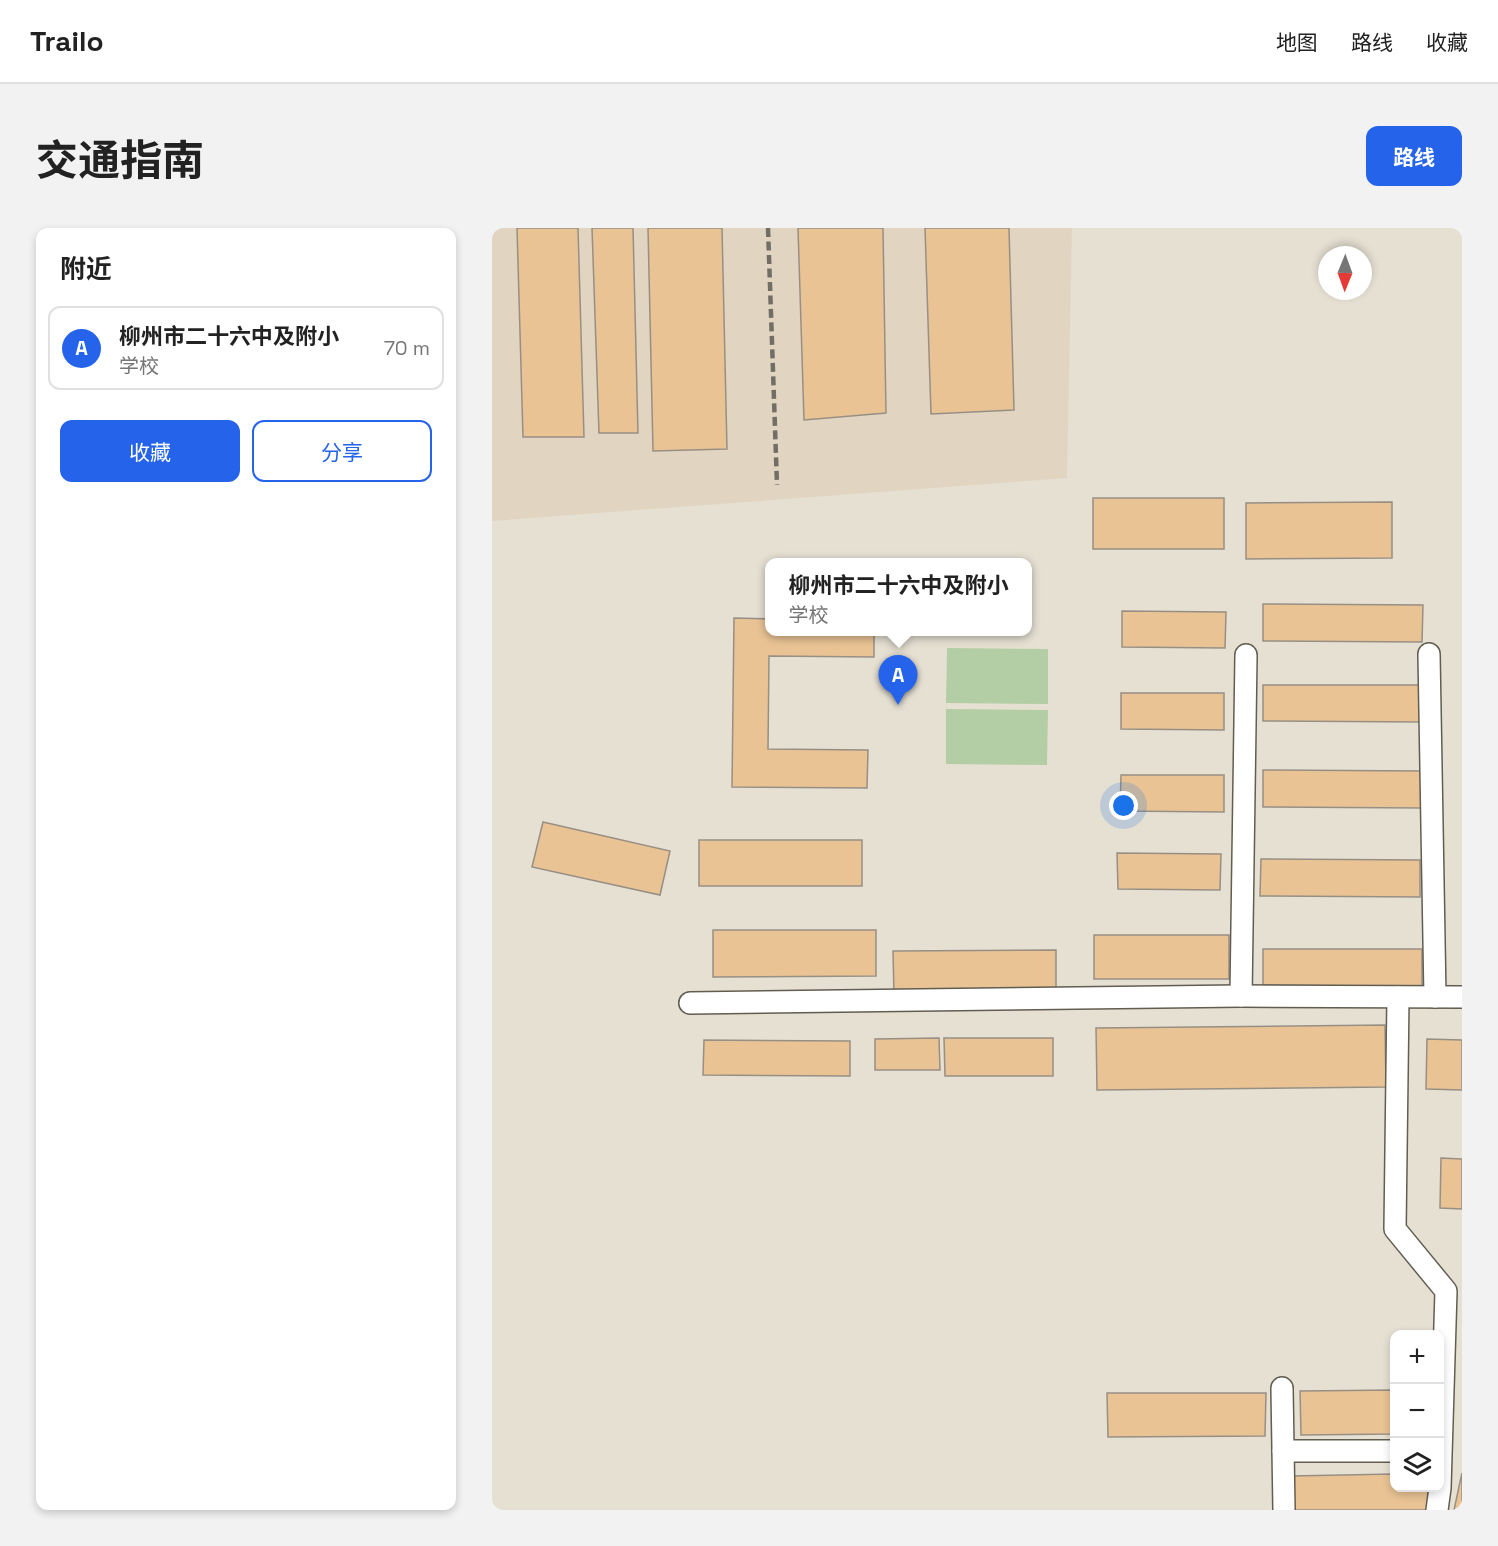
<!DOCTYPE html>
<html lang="zh">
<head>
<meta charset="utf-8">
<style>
	:root { --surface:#fff; --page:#f2f2f2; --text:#222; --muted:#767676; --line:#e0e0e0; --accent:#2563eb }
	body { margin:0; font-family:"Space Grotesk","Noto Sans SC",sans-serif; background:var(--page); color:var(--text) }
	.controls { position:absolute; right:18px; bottom:18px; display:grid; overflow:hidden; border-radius:12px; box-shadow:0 3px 9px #0003 }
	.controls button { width:54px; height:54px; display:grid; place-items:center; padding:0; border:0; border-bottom:2px solid var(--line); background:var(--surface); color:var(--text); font:30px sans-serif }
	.compass { position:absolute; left:826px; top:18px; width:54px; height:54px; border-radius:50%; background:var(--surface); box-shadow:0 3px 9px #0003; rotate:181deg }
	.you { position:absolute; left:632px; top:578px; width:21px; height:21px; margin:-15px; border:4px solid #fff; border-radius:50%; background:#1a73e8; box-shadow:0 0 0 9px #1a73e833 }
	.badge { display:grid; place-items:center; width:39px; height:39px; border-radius:50%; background:var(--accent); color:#fff; font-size:20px; font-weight:700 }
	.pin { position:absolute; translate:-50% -50px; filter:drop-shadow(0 2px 3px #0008) }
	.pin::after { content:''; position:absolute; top:32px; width:21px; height:18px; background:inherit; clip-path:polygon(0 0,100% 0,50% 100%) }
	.popup { position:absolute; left:273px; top:330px; width:267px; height:78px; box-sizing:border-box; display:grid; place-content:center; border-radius:12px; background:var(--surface); filter:drop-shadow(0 2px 4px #0005); font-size:20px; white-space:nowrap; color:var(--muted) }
	.popup b { font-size:22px; color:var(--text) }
	.popup::after { content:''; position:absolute; left:50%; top:100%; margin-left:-12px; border:12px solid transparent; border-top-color:var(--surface) }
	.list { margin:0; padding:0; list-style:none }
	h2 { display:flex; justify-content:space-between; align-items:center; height:78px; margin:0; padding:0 24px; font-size:26px }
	h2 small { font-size:20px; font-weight:400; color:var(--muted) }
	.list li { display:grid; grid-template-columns:39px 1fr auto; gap:18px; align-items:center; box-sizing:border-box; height:84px; margin:0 12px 12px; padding:0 12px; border:2px solid var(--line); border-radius:12px }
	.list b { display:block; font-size:22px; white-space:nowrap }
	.list p { margin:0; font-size:20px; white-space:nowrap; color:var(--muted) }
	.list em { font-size:20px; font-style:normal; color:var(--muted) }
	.actions { display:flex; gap:12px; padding:18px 24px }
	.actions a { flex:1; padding:14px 0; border:2px solid var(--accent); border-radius:12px; text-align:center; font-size:21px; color:var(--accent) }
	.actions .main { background:var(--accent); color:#fff }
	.icon { flex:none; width:33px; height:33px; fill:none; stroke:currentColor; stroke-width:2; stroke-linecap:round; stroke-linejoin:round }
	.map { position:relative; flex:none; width:970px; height:1282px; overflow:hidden; border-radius:12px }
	header { display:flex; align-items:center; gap:36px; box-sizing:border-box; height:84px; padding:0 30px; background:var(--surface); border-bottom:2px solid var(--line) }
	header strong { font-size:28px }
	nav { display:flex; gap:33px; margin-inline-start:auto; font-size:21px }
	.intro { display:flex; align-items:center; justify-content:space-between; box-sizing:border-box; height:144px; padding:0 36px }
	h1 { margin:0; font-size:42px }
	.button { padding:15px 27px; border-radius:12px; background:var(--accent); color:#fff; font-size:21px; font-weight:700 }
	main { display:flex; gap:36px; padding:0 36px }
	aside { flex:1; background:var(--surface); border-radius:12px; box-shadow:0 3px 9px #0003 }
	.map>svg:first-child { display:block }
	.industrial { fill:#e1d5c1 }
	.green { fill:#b3cda4 }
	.building { fill:#e9c394; stroke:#988f84; stroke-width:1.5 }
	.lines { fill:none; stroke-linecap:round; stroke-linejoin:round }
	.street-casing { stroke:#625d51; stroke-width:24 }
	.street { stroke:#fff; stroke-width:21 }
	.rail { stroke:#726e66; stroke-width:4.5; stroke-dasharray:9 4.5; stroke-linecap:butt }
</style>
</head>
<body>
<header>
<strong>Trailo</strong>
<nav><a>地图</a><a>路线</a><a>收藏</a></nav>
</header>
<div class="intro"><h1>交通指南</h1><a class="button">路线</a></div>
<main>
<aside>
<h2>附近<small></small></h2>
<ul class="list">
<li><span class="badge">A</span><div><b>柳州市二十六中及附小</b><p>学校</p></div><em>70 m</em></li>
</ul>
<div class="actions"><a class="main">收藏</a><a>分享</a></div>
</aside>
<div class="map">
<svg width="970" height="1282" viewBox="0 0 970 1282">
	<rect width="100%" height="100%" fill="#e6e0d3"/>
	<path class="industrial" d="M 0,0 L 580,0 L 575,250 L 0,293 Z"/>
	<g class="green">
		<path d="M 455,420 L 556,421 L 556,476 L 454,475 Z"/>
		<path d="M 454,481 L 556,482 L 555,537 L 454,536 Z"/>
	</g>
	<g class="building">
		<path d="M 25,0 L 86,0 L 92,209 L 31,209 Z"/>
		<path d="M 100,0 L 141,0 L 146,205 L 107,205 Z"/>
		<path d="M 156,0 L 230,0 L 235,221 L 161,223 Z"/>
		<path d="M 306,0 L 391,0 L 394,185 L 312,192 Z"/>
		<path d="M 433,0 L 517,0 L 522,182 L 439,186 Z"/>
		<rect x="601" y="270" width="131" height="51"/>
		<path d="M 900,274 L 900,330 L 754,331 L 754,275 Z"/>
		<path d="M 771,376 L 931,377 L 930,414 L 771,413 Z"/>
		<path d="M 630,383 L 734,384 L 733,420 L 630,419 Z"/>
		<path d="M 242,390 L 277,391 L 277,404 L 382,404 L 382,429 L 277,428 L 276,521 L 376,522 L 375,560 L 240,559 Z"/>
		<path d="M 771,457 L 930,457 L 930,494 L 771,493 Z"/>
		<path d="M 629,465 L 732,465 L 732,502 L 629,501 Z"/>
		<path d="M 771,542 L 931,543 L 930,580 L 771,579 Z"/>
		<path d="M 629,547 L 732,547 L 732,584 L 628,583 Z"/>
		<path d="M 51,594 L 178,623 L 168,667 L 40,639 Z"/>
		<rect x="207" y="612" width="163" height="46"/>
		<path d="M 625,625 L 729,626 L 728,662 L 626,661 Z"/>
		<path d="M 769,631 L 928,632 L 928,669 L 768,668 Z"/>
		<path d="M 221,702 L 384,702 L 384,748 L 221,749 Z"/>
		<rect x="602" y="707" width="135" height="44"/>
		<path d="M 771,721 L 930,721 L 930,759 L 771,757 Z"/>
		<path d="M 564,722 L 564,769 L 402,769 L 401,723 Z"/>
		<path d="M 893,797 L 894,859 L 605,862 L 604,800 Z"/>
		<path d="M 447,810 L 448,842 L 383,842 L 383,811 Z"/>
		<path d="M 452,810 L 561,810 L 561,848 L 453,848 Z"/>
		<path d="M 935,811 L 970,812 L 970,862 L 934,861 Z"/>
		<path d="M 212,812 L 358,813 L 358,848 L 211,847 Z"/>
		<path d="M 949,930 L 970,931 L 970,981 L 948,980 Z"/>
		<path d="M 902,1162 L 902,1206 L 809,1207 L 808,1163 Z"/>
		<path d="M 615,1165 L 774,1165 L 773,1208 L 616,1209 Z"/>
		<path d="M 970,1245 L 970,1282 L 962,1282 Z"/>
		<path d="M 902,1246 L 902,1260 L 936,1260 L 936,1282 L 799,1282 L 799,1248 Z"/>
	</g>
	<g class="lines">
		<g class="street-casing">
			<g id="street">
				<path d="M 937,426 L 943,769"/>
				<path d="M 749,768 L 754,427"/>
				<path d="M 906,769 L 903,1001 L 954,1063 L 948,1260 L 945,1282"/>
				<path d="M 198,775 L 749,768 L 970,769"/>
				<path d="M 790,1160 L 792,1282"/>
				<path d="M 791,1223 L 902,1223"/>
			</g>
		</g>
		<use href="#street" class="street"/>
		<path class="rail" d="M 276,0 L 285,257"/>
	</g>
</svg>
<div class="controls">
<button>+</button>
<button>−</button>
<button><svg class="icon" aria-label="layers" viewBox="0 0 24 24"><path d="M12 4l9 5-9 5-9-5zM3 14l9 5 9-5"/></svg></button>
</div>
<svg class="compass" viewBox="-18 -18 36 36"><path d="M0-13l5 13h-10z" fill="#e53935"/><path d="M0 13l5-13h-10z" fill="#767676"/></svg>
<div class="you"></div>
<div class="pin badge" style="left:406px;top:477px">A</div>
<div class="popup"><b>柳州市二十六中及附小</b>学校</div>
</div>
</main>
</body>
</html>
